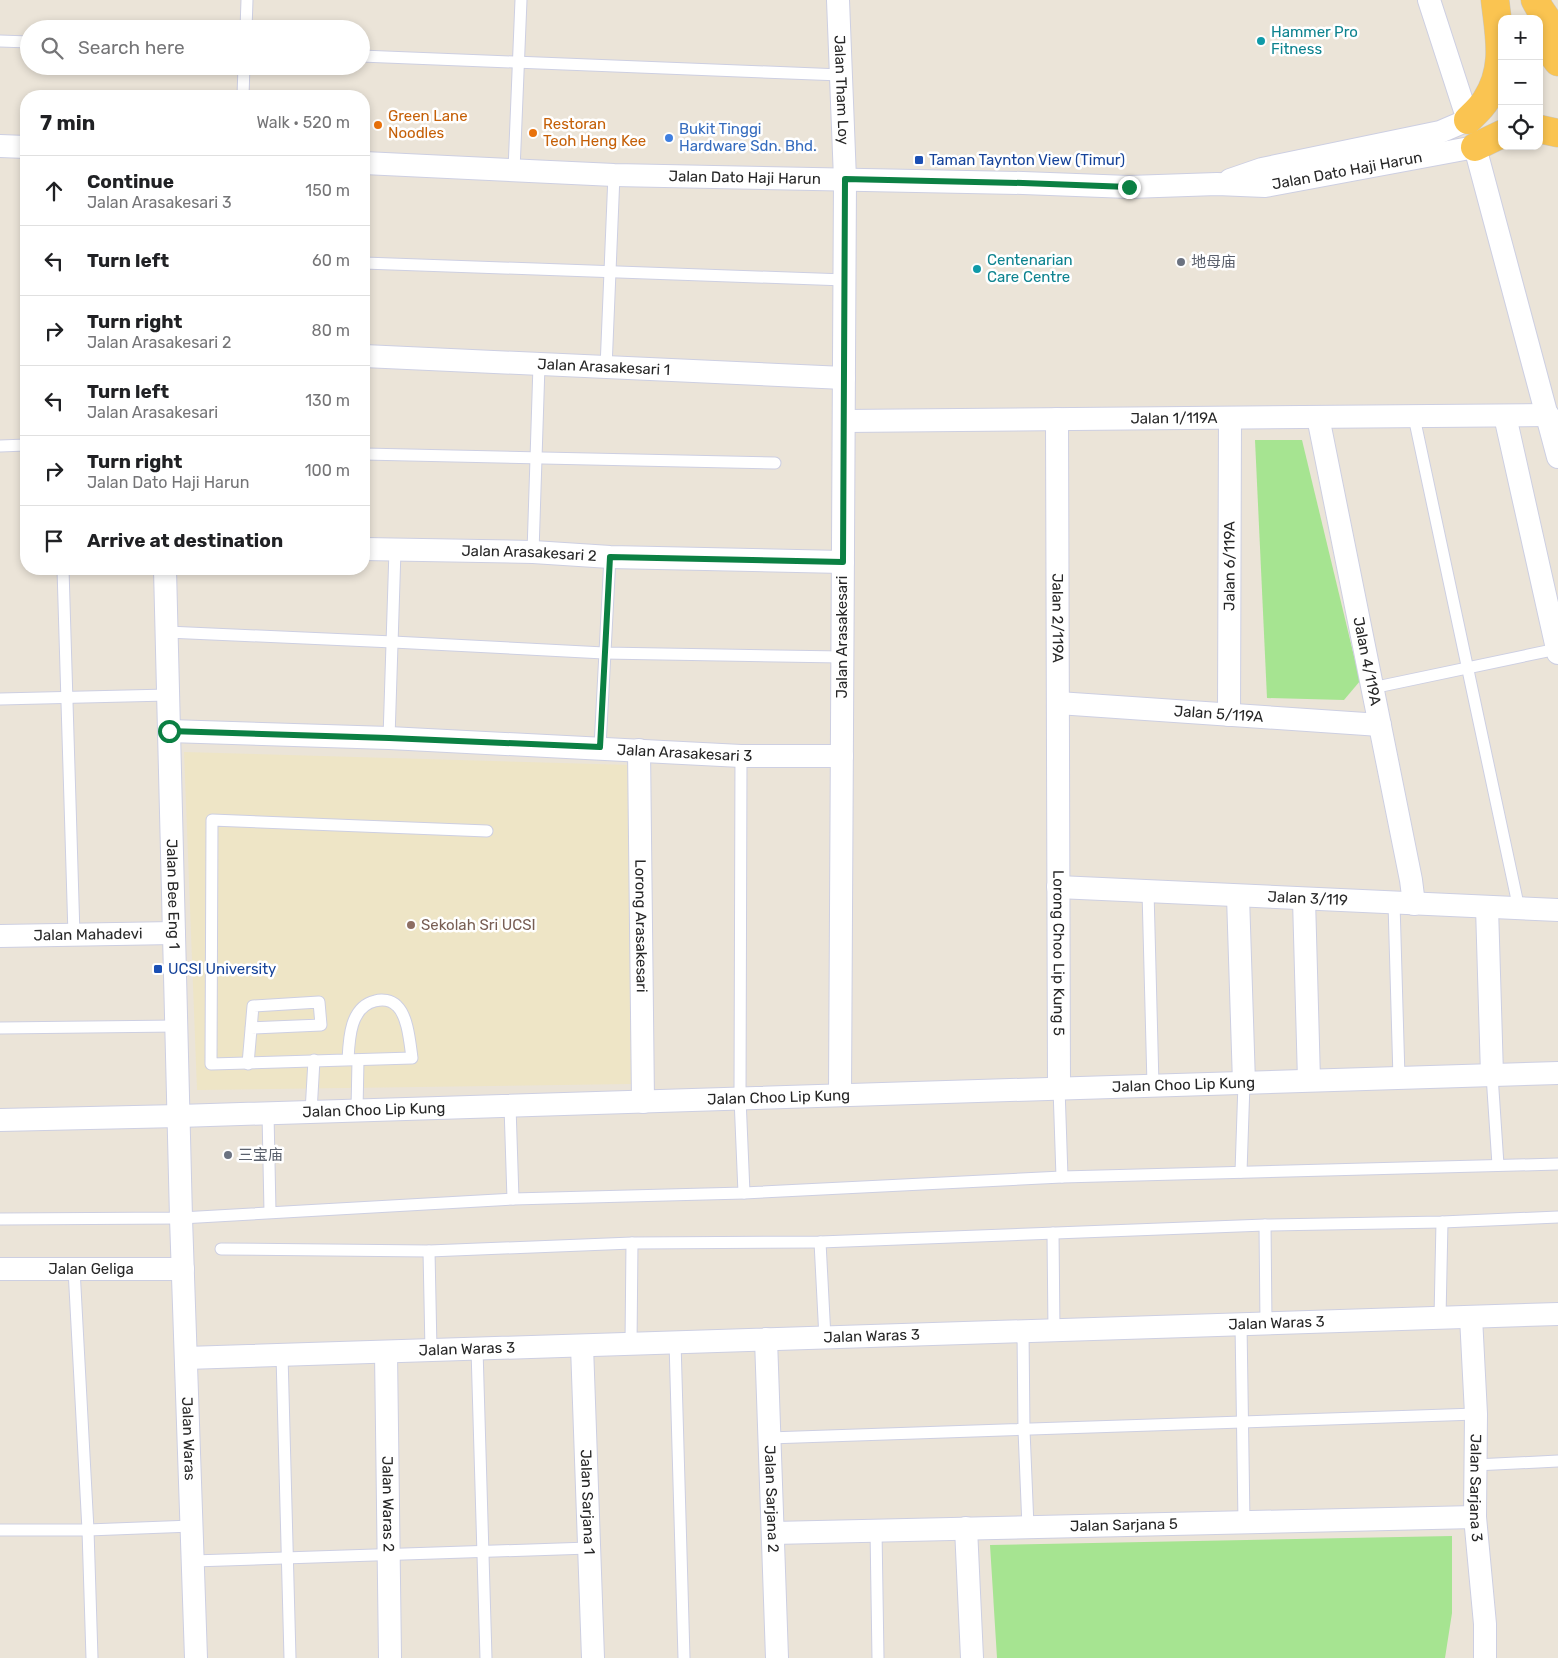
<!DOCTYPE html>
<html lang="en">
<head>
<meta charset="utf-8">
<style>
	:root { --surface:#fff; --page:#f2f2f2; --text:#202124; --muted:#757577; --line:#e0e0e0 }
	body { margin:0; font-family:Rubik,"Noto Sans SC",sans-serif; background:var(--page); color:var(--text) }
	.controls { position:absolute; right:15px; top:15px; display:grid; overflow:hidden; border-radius:10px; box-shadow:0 2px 8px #0003 }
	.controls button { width:45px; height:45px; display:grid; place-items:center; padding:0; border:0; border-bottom:1px solid var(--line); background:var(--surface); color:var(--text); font:25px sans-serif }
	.stop { position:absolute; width:15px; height:15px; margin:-11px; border:4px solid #0b8043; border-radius:50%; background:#fff }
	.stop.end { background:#0b8043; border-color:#fff; box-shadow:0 1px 5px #0008 }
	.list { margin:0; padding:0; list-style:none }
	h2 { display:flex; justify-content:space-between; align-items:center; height:65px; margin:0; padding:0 20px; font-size:21px }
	h2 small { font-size:16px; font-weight:400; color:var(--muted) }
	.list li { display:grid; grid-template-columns:32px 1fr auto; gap:15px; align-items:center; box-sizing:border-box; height:70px; padding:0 20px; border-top:1px solid var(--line) }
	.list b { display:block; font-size:19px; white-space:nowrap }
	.list p { margin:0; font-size:16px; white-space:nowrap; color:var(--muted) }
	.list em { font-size:16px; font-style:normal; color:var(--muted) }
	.icon { flex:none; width:28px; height:28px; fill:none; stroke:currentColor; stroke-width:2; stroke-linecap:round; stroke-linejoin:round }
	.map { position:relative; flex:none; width:1558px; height:1658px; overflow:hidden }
	.search { position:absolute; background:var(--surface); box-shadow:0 2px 8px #0003; left:20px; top:20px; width:350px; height:55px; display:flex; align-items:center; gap:12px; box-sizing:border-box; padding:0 18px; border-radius:28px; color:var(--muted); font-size:19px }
	.panel { position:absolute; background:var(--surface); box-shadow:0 2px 8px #0003; left:20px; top:90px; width:350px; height:485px; border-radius:20px }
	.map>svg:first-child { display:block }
	.education { fill:#eee5c6 }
	.green { fill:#a6e491 }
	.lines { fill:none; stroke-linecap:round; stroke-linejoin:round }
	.service-casing { stroke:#cdcfe2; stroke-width:13 }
	.minor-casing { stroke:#cdcfe2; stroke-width:24 }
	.trunk-casing { stroke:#c7c7c7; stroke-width:29 }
	.service { stroke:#fff; stroke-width:11 }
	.minor { stroke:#fff; stroke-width:22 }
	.trunk { stroke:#fac451; stroke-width:28 }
	.route { stroke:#0b8043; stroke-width:6 }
	.culture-dot { fill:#0f9aa8; stroke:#fff; stroke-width:2 }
	.food-dot { fill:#e8710a; stroke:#fff; stroke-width:2 }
	.shop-dot { fill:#3f7fe0; stroke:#fff; stroke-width:2 }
	.transit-dot { fill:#1a4fb4; stroke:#fff; stroke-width:2 }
	.worship-dot { fill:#6b7280; stroke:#fff; stroke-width:2 }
	.education-dot { fill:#8d6e63; stroke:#fff; stroke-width:2 }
	.labels { text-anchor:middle; stroke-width:5; stroke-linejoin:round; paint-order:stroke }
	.culture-label { font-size:15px; fill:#0d838f; stroke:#fff; text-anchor:start }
	.street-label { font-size:15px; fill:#272727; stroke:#fff }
	.food-label { font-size:15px; fill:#c56008; stroke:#fff; text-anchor:start }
	.shop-label { font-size:15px; fill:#366cbe; stroke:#fff; text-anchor:start }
	.transit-label { font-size:15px; fill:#164399; stroke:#fff; text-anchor:start }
	.worship-label { font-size:15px; fill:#5b616d; stroke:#fff; text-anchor:start }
	.education-label { font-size:15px; fill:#785e54; stroke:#fff; text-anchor:start }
</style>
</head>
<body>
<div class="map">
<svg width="1558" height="1658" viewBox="0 0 1558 1658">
	<rect width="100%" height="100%" fill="#ebe4d8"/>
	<path class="education" d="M 184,752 L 630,765 L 632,1084 L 197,1090 Z"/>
	<g class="green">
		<path d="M 1255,440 L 1302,440 L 1360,681 L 1344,700 L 1267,698 Z"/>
		<path d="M 1452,1536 L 1452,1613 L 1445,1658 L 997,1658 L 990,1545 Z"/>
	</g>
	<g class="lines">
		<g class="service-casing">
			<g id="service">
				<path d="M 246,29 L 247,0"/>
				<path d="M 0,41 L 29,42"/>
				<path d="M 361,56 L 841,75"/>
				<path d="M 243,96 L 244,66"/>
				<path d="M 514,170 L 521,0"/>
				<path d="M 364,263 L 845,280"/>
				<path d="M 606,368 L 614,175"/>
				<path d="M 1414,417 L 1519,909"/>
				<path d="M 0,446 L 26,445"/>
				<path d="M 364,454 L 775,463"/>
				<path d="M 533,552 L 539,365"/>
				<path d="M 63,569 L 74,935"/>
				<path d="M 167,632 L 393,642 L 604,653 L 842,657"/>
				<path d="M 1372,688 L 1557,649"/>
				<path d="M 0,699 L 168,695"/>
				<path d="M 389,738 L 395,550"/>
				<path d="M 600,747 L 610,557"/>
				<path d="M 741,756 L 740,1098 L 744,1193"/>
				<path d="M 1148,891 L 1153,1085"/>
				<path d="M 1394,903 L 1399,1078"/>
				<path d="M 0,1028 L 177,1026"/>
				<path d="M 348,1060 C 349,1039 350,1007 375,1001 C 382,999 391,1000 397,1006 C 408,1016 410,1044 412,1058 L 211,1064 L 212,820 L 487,831"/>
				<path d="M 248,1064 L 253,1006 L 319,1002 L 321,1025 L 251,1028"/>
				<path d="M 1492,1075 L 1498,1165"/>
				<path d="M 1059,1088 L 1062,1177"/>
				<path d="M 510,1106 L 513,1199"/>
				<path d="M 357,1110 L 358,1060"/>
				<path d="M 311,1112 L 314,1060"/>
				<path d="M 268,1113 L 270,1212"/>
				<path d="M 1241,1172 L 1244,1083"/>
				<path d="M 0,1219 L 181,1218 L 513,1199 L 744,1193 L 1062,1177 L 1558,1164"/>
				<path d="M 1265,1225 L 1266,1323"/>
				<path d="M 1053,1233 L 1054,1330"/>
				<path d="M 820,1242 L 825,1338"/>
				<path d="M 221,1249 L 429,1251 L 632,1243 L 820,1242 L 1265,1225 L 1442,1222 L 1558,1217"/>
				<path d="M 429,1251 L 431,1350"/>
				<path d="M 74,1269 L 88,1530 L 92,1658"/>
				<path d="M 1440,1318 L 1442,1222"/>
				<path d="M 1241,1324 L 1244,1522"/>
				<path d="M 1023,1331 L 1024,1430 L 1028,1527"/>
				<path d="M 675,1342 L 684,1658"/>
				<path d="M 631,1344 L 632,1243"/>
				<path d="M 477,1349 L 486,1658"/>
				<path d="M 282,1355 L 290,1658"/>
				<path d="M 769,1438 L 1476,1414"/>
				<path d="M 1475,1465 L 1558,1461"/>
				<path d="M 0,1530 L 88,1530 L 192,1526"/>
				<path d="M 876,1530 L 878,1658"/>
				<path d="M 193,1561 L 589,1548"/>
			</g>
		</g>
		<g class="minor-casing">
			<g id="minor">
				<path id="s1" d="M 838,0 L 845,179 L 840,1095"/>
				<path d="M 0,146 L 26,147"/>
				<path id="s2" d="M 364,163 L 614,175 L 1023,183 L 1129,187 L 1217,184 L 1265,186 L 1475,147 L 1558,457"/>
				<path d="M 1230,180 L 1262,169 L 1440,132 L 1468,120 L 1429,0"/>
				<path id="s3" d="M 364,356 L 844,378"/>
				<path d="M 1505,416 L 1558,653"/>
				<path id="s4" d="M 1318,417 L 1411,880 L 1414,904"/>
				<path id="s5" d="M 1057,419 L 1059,1088"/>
				<path id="s6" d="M 844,421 L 1548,415"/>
				<path id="s7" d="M 364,549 L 533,552 L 610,557 L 843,562"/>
				<path id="s8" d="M 165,569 L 181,1218 L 196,1658"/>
				<path id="s9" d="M 1058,703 L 1380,725"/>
				<path id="s10" d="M 1229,715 L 1230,418"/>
				<path id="s11" d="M 169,731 L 389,738 L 741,756 L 842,756"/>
				<path id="s12" d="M 639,750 L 643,1102"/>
				<path id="s13" d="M 1058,887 L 1558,910"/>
				<path d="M 1238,896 L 1244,1083"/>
				<path d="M 1304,899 L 1309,1080"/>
				<path d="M 1487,907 L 1492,1075"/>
				<path id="s14" d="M 0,936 L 174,933"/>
				<path id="s15" d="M 0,1120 L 179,1116 L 1558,1073"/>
				<path id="s16" d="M 0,1269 L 183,1269"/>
				<path id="s17" d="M 1471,1317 L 1476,1414 L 1475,1517 L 1485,1624 L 1485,1658"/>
				<path id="s18" d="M 766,1339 L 777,1658"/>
				<path id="s19" d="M 582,1346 L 593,1658"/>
				<path id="s20" d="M 386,1352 L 390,1658"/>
				<path id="s21" d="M 186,1358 L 1558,1314"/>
				<path d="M 966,1528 L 972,1658"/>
				<path id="s22" d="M 773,1533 L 1475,1517"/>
			</g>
		</g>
		<g class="trunk-casing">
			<g id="trunk">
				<path d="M 1535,0 L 1540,9 L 1558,36"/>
				<path d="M 1539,36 L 1558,62"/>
				<path d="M 1468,120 C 1474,114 1482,107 1486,100 C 1507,67 1499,36 1495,0"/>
				<path d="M 1539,129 L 1558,133"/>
				<path d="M 1475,147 L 1502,134"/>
			</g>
		</g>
		<use href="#service" class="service"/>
		<use href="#minor" class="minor"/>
		<use href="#trunk" class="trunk"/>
	</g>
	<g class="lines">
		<path class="route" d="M 169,731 L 389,738 L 600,747 L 610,557 L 843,562 L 845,179 L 1023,183 L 1129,187"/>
	</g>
	<g class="culture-dot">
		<circle cx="1261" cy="41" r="5"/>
		<circle cx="977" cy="269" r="5"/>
	</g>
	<g class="food-dot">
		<circle cx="378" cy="125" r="5"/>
		<circle cx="533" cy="133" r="5"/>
	</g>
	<circle class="shop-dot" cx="669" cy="138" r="5"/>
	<g class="transit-dot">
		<rect x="914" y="155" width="10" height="10" rx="2.5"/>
		<rect x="153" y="964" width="10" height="10" rx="2.5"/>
	</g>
	<g class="worship-dot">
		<circle cx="1181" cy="262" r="5"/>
		<circle cx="228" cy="1155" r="5"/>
	</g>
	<circle class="education-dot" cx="411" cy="925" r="5"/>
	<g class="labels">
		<g class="culture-label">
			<text x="1271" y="37">Hammer Pro<tspan x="1271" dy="17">Fitness</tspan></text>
			<text x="987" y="265">Centenarian<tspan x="987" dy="17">Care Centre</tspan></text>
		</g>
		<g class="street-label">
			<text dy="5" stroke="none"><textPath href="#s1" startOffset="90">Jalan Tham Loy</textPath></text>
			<text dy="5" stroke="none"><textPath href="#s2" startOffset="985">Jalan Dato Haji Harun</textPath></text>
			<text dy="5" stroke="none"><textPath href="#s2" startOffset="381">Jalan Dato Haji Harun</textPath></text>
			<text dy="5" stroke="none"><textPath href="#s3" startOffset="240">Jalan Arasakesari 1</textPath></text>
			<text dy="5" stroke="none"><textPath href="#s6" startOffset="330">Jalan 1/119A</textPath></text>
			<text dy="5" stroke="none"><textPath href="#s7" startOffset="165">Jalan Arasakesari 2</textPath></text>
			<text dy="5" stroke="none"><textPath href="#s10" startOffset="149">Jalan 6/119A</textPath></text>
			<text dy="5" stroke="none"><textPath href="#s5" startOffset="199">Jalan 2/119A</textPath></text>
			<text transform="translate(842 637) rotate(-90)" y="5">Jalan Arasakesari</text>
			<text dy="5" stroke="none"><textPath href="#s4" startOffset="249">Jalan 4/119A</textPath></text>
			<text dy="5" stroke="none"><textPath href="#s9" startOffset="161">Jalan 5/119A</textPath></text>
			<text dy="5" stroke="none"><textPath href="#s11" startOffset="516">Jalan Arasakesari 3</textPath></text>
			<text dy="5" stroke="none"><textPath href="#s8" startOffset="325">Jalan Bee Eng 1</textPath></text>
			<text dy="5" stroke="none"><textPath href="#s13" startOffset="250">Jalan 3/119</textPath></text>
			<text dy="5" stroke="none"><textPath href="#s12" startOffset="176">Lorong Arasakesari</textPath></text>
			<text dy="5" stroke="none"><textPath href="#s14" startOffset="88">Jalan Mahadevi</textPath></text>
			<text dy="5" stroke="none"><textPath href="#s5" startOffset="534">Lorong Choo Lip Kung 5</textPath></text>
			<text dy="5" stroke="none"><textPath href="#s15" startOffset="1184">Jalan Choo Lip Kung</textPath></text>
			<text dy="5" stroke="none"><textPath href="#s15" startOffset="779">Jalan Choo Lip Kung</textPath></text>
			<text dy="5" stroke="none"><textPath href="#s15" startOffset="374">Jalan Choo Lip Kung</textPath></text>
			<text dy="5" stroke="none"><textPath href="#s16" startOffset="91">Jalan Geliga</textPath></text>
			<text dy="5" stroke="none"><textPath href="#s21" startOffset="1091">Jalan Waras 3</textPath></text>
			<text dy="5" stroke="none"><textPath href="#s21" startOffset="686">Jalan Waras 3</textPath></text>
			<text dy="5" stroke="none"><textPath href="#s21" startOffset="281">Jalan Waras 3</textPath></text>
			<text dy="5" stroke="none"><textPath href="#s8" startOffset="870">Jalan Waras</textPath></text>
			<text dy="5" stroke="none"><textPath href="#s17" startOffset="171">Jalan Sarjana 3</textPath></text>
			<text dy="5" stroke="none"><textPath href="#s18" startOffset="160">Jalan Sarjana 2</textPath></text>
			<text dy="5" stroke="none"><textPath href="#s19" startOffset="156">Jalan Sarjana 1</textPath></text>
			<text dy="5" stroke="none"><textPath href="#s20" startOffset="152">Jalan Waras 2</textPath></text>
			<text dy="5" stroke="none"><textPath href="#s22" startOffset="351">Jalan Sarjana 5</textPath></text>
		</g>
		<g class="food-label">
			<text x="388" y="121">Green Lane<tspan x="388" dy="17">Noodles</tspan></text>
			<text x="543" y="129">Restoran<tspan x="543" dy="17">Teoh Heng Kee</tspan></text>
		</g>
		<g class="shop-label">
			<text x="679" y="134">Bukit Tinggi<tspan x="679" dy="17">Hardware Sdn. Bhd.</tspan></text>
		</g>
		<g class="transit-label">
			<text x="929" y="165">Taman Taynton View (Timur)</text>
			<text x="168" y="974">UCSI University</text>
		</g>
		<g class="worship-label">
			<text x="1191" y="267">地母庙</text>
			<text x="238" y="1160">三宝庙</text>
		</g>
		<g class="education-label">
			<text x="421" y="930">Sekolah Sri UCSI</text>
		</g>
	</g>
</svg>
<div class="controls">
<button>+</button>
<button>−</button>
<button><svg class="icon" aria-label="locate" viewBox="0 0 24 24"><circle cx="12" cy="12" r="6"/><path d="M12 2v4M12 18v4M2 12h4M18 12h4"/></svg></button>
</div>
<div class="stop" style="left:169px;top:731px"></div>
<div class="stop end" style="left:1129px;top:187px"></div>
<div class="search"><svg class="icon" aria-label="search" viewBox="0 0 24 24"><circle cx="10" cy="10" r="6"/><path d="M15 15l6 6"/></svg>Search here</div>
<section class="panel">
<h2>7 min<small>Walk · 520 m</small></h2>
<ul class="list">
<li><svg class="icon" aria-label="ahead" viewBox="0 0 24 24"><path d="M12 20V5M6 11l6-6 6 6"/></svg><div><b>Continue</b><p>Jalan Arasakesari 3</p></div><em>150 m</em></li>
<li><svg class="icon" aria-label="left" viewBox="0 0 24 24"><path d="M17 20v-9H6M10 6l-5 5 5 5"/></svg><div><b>Turn left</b></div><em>60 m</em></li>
<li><svg class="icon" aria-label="right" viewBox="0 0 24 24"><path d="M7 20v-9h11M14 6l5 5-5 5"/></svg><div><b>Turn right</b><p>Jalan Arasakesari 2</p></div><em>80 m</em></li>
<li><svg class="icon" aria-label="left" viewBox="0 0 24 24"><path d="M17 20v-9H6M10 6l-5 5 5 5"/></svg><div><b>Turn left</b><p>Jalan Arasakesari</p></div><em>130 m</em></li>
<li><svg class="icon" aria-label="right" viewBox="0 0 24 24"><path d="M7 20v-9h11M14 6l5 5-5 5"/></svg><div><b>Turn right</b><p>Jalan Dato Haji Harun</p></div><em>100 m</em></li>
<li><svg class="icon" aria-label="arrive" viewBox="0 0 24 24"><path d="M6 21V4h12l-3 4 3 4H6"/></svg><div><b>Arrive at destination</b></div></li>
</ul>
</section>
</div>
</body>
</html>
